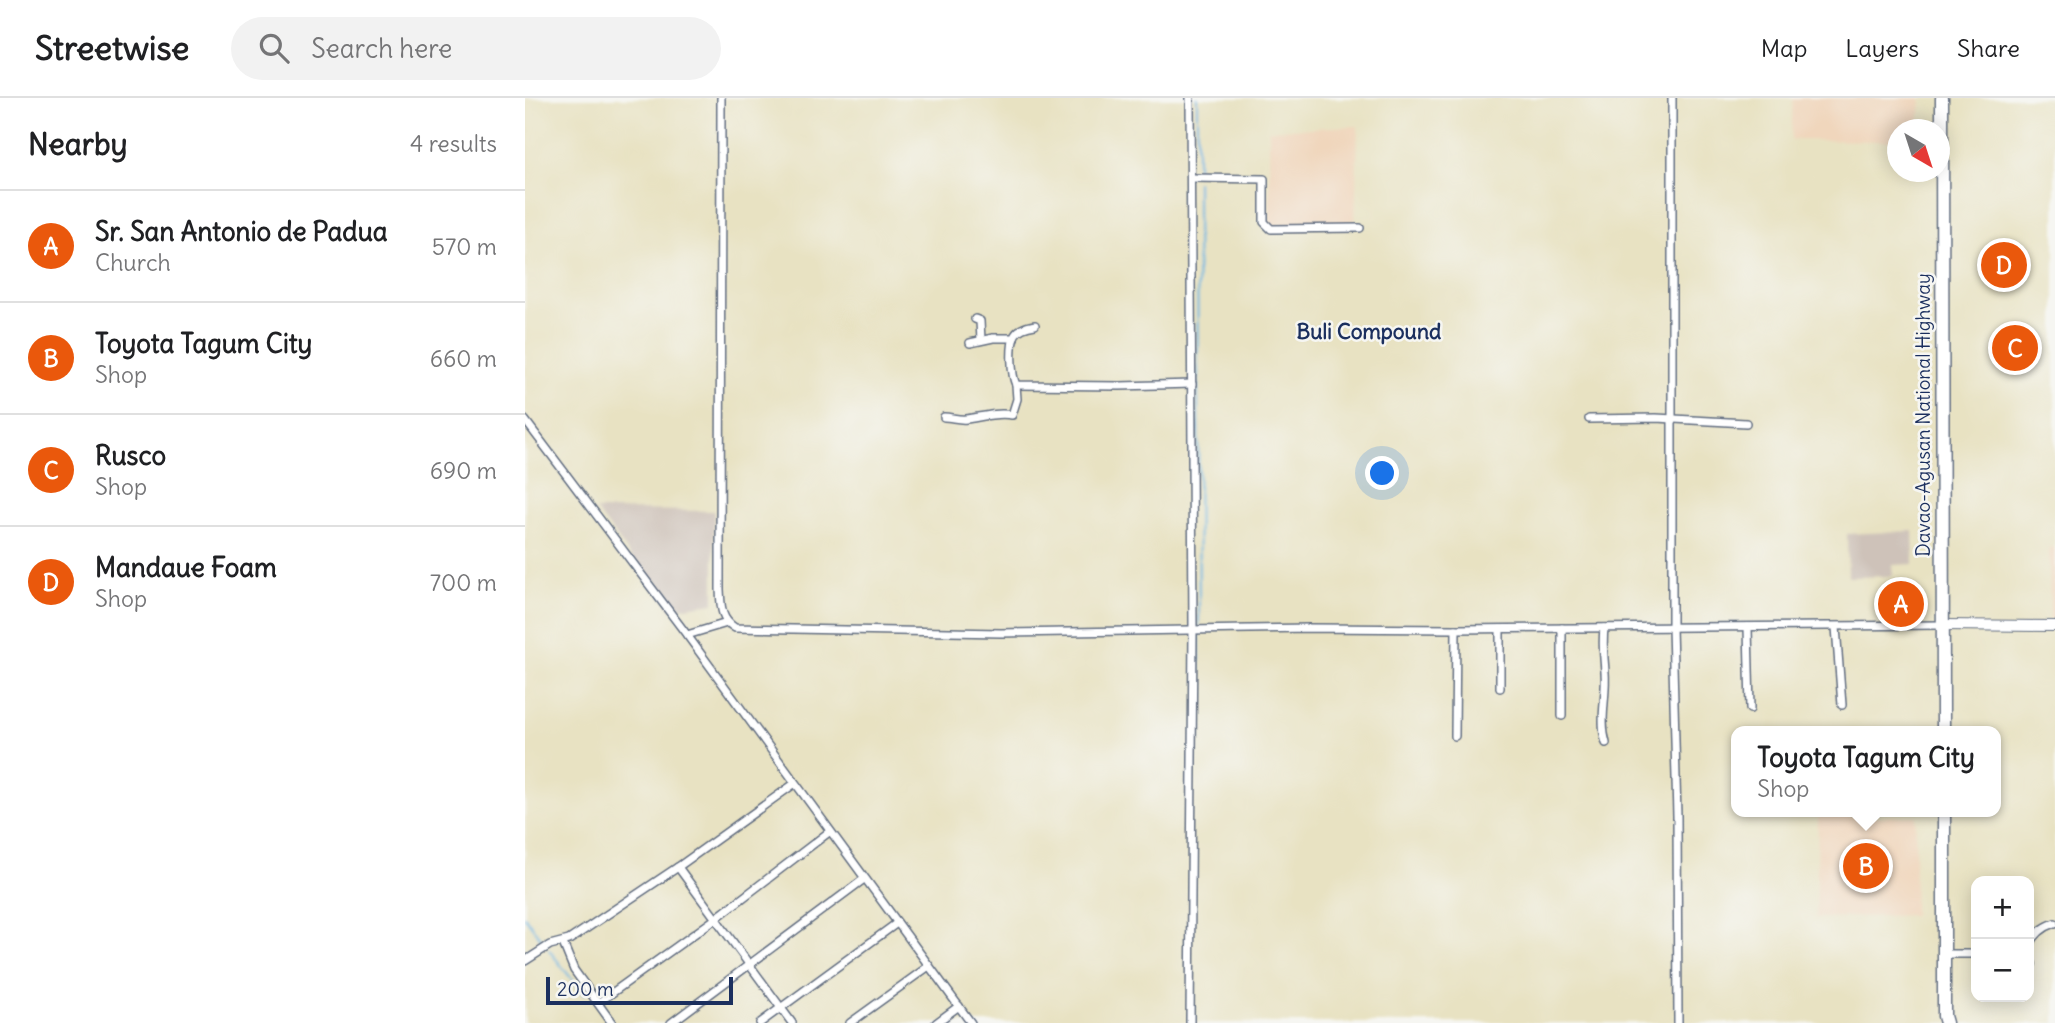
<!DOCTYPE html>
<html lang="en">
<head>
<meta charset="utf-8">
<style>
	:root { --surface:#fff; --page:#f2f2f2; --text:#202124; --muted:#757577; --line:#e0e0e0; --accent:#ea580c }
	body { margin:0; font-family:Delius,sans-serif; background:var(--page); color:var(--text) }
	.controls { position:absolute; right:21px; bottom:21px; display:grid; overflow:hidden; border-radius:14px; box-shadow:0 4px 18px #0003 }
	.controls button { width:63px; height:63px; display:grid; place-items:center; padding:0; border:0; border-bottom:2px solid var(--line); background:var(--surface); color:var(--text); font:35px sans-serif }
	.compass { position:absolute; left:1362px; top:21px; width:63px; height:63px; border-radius:50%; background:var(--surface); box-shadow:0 4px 18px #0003; rotate:141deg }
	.scale { position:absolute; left:21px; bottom:18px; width:187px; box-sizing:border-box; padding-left:7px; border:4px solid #1b2f5e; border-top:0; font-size:19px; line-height:24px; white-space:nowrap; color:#1b2f5e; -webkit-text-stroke:5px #f6f6f2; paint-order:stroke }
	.you { position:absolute; left:858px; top:376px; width:24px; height:24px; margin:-18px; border:5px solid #fff; border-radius:50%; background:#1a73e8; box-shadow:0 0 0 10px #1a73e833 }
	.badge { display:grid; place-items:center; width:46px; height:46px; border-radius:50%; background:var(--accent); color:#fff; font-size:23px; font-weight:700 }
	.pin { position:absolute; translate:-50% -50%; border:4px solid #fff; box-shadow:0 2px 7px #0006 }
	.popup { position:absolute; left:1206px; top:628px; width:270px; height:91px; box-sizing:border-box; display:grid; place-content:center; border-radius:14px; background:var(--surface); filter:drop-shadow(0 2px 5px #0005); font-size:23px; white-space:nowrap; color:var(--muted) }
	.popup b { font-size:26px; color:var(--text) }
	.popup::after { content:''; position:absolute; left:50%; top:100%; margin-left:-14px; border:14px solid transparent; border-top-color:var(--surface) }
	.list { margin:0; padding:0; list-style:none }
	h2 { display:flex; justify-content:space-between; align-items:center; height:91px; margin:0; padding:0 28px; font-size:30px }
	h2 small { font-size:23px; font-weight:400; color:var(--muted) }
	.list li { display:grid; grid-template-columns:46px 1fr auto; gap:21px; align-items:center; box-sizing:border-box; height:112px; padding:0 28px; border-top:2px solid var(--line) }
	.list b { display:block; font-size:26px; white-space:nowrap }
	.list p { margin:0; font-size:23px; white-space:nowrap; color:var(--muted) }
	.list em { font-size:23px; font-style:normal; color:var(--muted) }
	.icon { flex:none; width:38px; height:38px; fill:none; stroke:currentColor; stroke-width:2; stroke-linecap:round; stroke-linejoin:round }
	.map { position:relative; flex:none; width:1530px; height:925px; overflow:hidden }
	header { display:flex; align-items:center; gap:42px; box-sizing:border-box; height:98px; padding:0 35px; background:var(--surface); border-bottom:2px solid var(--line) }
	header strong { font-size:33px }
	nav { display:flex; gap:38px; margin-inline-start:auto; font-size:24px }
	.search { width:490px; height:63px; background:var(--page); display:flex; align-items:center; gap:18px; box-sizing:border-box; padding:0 24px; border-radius:38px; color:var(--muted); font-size:26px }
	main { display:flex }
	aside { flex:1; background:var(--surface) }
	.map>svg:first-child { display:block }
	.built { fill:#f0d6bc }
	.industrial { fill:#cec2b9 }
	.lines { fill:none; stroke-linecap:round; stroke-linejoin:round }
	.stream { stroke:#6cb5e4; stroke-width:2 }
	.street-casing { stroke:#636e81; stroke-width:10 }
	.secondary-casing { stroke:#636e81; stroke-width:12 }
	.highway-casing { stroke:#636e81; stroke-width:15 }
	.street { stroke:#fff; stroke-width:7 }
	.secondary { stroke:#fff; stroke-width:10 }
	.highway { stroke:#fff; stroke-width:12 }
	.labels { text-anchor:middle; stroke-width:5; stroke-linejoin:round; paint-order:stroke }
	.street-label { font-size:19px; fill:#1b2f5e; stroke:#f6f6f2 }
	.neighbourhood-label { font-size:21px; font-weight:bold; fill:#1b2f5e; stroke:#f6f6f2 }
</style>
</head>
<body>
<header>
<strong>Streetwise</strong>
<div class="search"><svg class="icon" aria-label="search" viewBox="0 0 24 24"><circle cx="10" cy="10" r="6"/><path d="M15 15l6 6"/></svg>Search here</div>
<nav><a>Map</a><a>Layers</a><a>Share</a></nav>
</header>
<main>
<aside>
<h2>Nearby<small>4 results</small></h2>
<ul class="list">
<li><span class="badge">A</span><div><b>Sr. San Antonio de Padua</b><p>Church</p></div><em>570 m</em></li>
<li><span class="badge">B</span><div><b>Toyota Tagum City</b><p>Shop</p></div><em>660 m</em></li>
<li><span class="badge">C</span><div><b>Rusco</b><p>Shop</p></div><em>690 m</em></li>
<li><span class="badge">D</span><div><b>Mandaue Foam</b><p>Shop</p></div><em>700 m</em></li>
</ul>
</aside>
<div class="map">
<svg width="1530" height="925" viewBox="0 0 1530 925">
	<rect width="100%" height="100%" fill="#f6f6f2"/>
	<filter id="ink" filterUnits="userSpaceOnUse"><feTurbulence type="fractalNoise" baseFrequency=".0143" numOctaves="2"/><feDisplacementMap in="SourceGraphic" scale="14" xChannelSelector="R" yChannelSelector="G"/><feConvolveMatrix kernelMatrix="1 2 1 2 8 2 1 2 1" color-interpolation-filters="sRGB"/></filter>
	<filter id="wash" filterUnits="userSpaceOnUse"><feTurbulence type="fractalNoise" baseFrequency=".00686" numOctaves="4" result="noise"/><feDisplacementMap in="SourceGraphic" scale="28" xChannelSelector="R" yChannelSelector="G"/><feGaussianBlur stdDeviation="1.57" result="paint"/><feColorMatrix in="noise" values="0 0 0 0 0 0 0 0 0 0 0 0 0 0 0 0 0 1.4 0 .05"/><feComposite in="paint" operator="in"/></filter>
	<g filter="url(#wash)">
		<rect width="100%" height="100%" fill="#e8e2c2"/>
		<g class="built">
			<path d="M 1268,0 L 1396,0 L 1394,31 L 1372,32 L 1372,43 L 1266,42 Z"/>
			<path d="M 833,28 L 830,124 L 745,129 L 744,32 Z"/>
			<path d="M 1524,450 L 1530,450 L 1530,522 L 1525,522 Z"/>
			<path d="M 1391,718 L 1389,817 L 1291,820 L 1293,719 Z"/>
		</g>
		<g class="industrial">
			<path d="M 71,412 L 189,413 L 189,505 L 146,511 Z"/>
			<path d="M 1388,433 L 1389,466 L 1367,467 L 1368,478 L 1323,479 L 1322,436 Z"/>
		</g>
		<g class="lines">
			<g class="stream">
				<path d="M 672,0 L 672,76"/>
				<path d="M 672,84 L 674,528"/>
				<path d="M 674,536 L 675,602"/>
				<path d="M 0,819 L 19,845"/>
				<path d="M 24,852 L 60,898"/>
			</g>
		</g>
	</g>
	<g filter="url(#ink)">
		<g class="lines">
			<g class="street-casing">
				<g id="street">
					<path d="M 196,0 L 195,491 C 196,507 195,521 210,530 L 476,535 L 785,530 L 931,531 L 1418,527"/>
					<path d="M 665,0 L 668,532 L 665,925"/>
					<path d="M 1147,0 L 1147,529 L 1152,718 L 1153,925"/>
					<path d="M 666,80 L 739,81 L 739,124 L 746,131 L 835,130"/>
					<path d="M 450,221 L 455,223 L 456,242"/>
					<path d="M 510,227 C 503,228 494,230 490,237 C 485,247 486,276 491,287 L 595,288 L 667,286"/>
					<path d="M 445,245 L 468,240 L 489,240"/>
					<path d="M 419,319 C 426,319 434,322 441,321 C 456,319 472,314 487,317 L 492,301 L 491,287"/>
					<path d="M 1064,321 L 1131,320 L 1221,325"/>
					<path d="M 0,322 L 162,537 L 446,925"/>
					<path d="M 1223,529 L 1225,611"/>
					<path d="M 1311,529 L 1317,607"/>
					<path d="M 1079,530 C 1077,549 1079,556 1080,574 C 1082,598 1074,622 1081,645"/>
					<path d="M 975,531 L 975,590"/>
					<path d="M 162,537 L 202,525"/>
					<path d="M 1037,618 L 1037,530"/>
					<path d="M 930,638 L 931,531"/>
					<path d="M 153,769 L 267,925"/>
					<path d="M 38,845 L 49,872 L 87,925"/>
					<path d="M 1504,848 C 1509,837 1518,829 1530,825"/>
					<path d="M 1419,856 L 1451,856"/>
					<path d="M 1504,857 L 1507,866"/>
					<path d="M 0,863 L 25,847 L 44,842 L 153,769 L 269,686"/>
					<path d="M 73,905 L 190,821 L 304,734"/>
					<path d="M 146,925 L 339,781"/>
					<path d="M 235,925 L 372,825"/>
					<path d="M 325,925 L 404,868"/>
					<path d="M 411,925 L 434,908"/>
				</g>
			</g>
			<g class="secondary-casing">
				<path id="secondary" d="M 1418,527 L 1530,528"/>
			</g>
			<g class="highway-casing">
				<g id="highway">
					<path d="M 1417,0 L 1418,633"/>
					<path d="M 1419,714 L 1419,918 L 1421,925"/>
				</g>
			</g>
			<use href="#street" class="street"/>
			<use href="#secondary" class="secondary"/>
			<use href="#highway" class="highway"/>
		</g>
	</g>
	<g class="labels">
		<g class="street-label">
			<text transform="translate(1398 317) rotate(-90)" y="7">Davao-Agusan National Highway</text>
		</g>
		<g class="neighbourhood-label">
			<text x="844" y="241">Buli Compound</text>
		</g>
	</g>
</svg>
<div class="controls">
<button>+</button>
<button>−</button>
</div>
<svg class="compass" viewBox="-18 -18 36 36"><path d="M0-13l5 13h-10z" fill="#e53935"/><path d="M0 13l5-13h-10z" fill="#757577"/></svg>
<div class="scale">200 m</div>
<div class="you"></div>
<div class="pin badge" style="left:1376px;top:506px">A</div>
<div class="pin badge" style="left:1341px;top:768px">B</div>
<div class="popup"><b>Toyota Tagum City</b>Shop</div>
<div class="pin badge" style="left:1490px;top:250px">C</div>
<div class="pin badge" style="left:1479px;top:167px">D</div>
</div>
</main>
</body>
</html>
